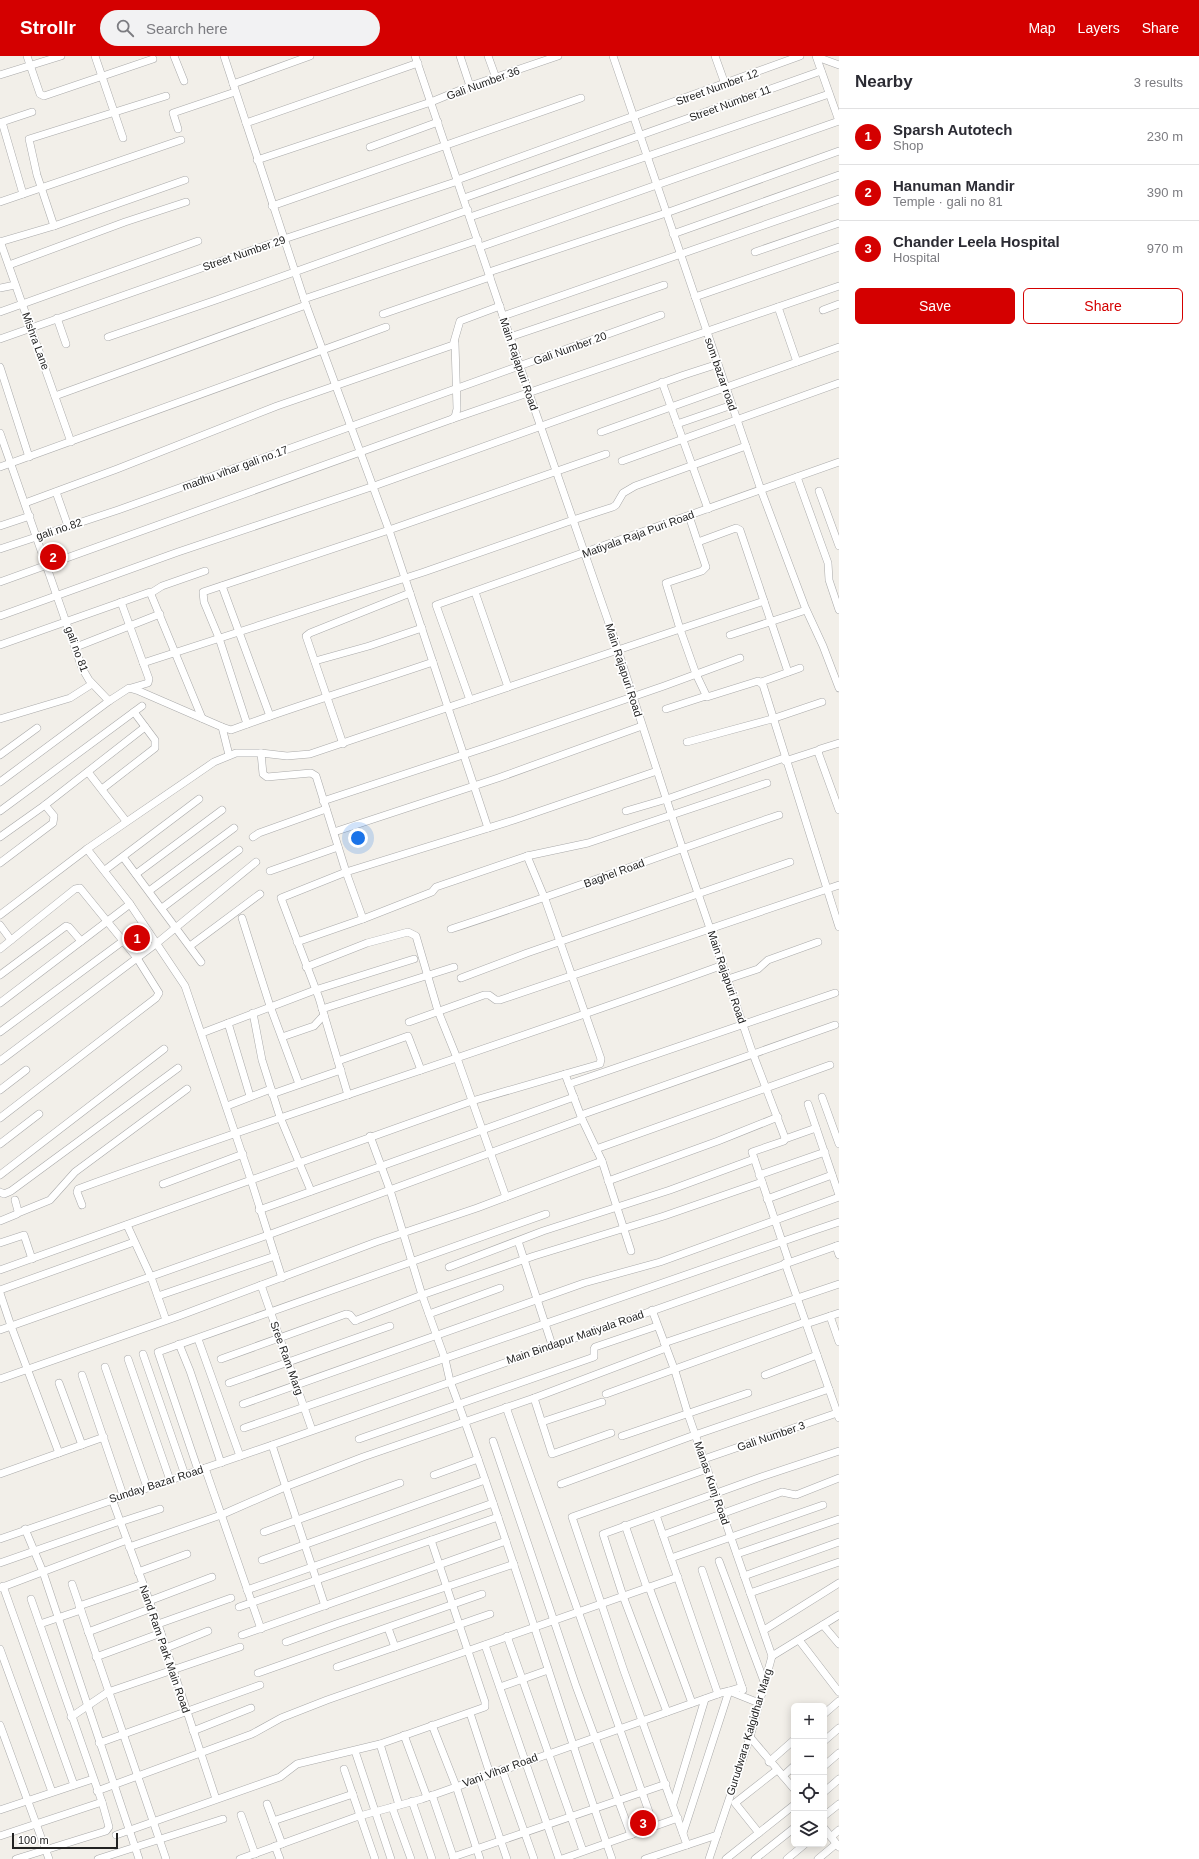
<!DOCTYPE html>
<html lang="en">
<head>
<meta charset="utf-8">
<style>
	:root { --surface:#fff; --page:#f2f2f3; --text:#2b2b33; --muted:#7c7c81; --line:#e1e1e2; --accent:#d40000 }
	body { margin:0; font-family:Arial,sans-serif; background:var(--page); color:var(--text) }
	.controls { position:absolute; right:12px; bottom:12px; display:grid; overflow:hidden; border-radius:6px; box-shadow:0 2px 10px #0003 }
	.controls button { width:36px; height:36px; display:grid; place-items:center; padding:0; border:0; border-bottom:1px solid var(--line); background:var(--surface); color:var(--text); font:20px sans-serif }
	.scale { position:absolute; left:12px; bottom:10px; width:106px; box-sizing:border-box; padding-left:4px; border:2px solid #222; border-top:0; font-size:11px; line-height:14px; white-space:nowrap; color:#222; -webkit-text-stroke:3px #fff; paint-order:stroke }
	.you { position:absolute; left:358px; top:782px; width:14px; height:14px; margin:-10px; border:3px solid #fff; border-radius:50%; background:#1a73e8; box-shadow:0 0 0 6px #1a73e833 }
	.badge { display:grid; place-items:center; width:26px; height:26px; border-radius:50%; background:var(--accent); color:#fff; font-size:13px; font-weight:700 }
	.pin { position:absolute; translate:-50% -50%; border:2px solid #fff; box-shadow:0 1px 4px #0006 }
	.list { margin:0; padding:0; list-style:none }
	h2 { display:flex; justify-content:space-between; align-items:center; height:52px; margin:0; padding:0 16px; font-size:17px }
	h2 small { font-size:13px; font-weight:400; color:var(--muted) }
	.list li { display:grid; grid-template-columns:26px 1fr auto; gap:12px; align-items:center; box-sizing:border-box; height:56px; padding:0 16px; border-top:1px solid var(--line) }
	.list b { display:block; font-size:15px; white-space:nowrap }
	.list p { margin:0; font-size:13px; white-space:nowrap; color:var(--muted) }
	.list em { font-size:13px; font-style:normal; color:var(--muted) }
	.actions { display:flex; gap:8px; padding:12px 16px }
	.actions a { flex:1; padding:9px 0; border:1px solid var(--accent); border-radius:6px; text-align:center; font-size:14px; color:var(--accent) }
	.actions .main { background:var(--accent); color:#fff }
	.icon { flex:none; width:22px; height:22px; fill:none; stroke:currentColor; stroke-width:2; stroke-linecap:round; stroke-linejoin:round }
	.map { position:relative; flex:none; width:839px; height:1803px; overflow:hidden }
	header { display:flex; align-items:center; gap:24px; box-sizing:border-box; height:56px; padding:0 20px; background:var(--accent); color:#fff }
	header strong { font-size:19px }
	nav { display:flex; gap:22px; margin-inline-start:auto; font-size:14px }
	.search { width:280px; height:36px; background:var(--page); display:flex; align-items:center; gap:10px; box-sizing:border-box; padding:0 14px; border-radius:22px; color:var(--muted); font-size:15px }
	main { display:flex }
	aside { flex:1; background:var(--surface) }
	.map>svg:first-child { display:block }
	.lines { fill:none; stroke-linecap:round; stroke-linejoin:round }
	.minor-casing { stroke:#a9a9a9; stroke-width:8 }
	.minor { stroke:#fff; stroke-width:7 }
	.labels { text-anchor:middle; stroke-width:3.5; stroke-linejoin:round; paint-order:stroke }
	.street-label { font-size:11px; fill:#222; stroke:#fff }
</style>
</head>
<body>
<header>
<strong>Strollr</strong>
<div class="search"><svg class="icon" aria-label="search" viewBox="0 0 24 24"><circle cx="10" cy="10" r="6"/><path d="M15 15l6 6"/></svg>Search here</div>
<nav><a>Map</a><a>Layers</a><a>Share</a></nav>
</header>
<main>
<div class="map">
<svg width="839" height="1803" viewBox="0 0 839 1803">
	<rect width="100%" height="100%" fill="#f2efe9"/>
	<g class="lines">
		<g class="minor-casing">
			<g id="minor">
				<path d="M 27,0 L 40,38 L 44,40 L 153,3"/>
				<path d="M 95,0 L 123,82"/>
				<path d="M 174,0 L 184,25"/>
				<path d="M 224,0 L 306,249 L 389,474 L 488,772"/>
				<path d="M 415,0 L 529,337 L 613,579 L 679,782 L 753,998 L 785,1082 L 784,1085 L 752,1096 L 789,1206"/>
				<path d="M 460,0 L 470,30"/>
				<path d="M 488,0 L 496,22"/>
				<path d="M 613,0 L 761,434 L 805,551 L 823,590 L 839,632"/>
				<path d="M 715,0 L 725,28"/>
				<path d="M 816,0 L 839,65"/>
				<path d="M 817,1 L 839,9"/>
				<path d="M 0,19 L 61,0"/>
				<path d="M 233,28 L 310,0"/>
				<path d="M 246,67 L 418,7"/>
				<path d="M 178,73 L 173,57 L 235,36"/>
				<path d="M 370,91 L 438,66"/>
				<path d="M 257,104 L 431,46 L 470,30 L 558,0"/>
				<path d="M 457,124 L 800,0"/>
				<path d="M 23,138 L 2,66 L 32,56"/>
				<path d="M 464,142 L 821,15"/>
				<path d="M 0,146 L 181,84"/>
				<path d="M 272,150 L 581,42"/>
				<path d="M 470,161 L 829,38"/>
				<path d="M 54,170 L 37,119 L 29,83 L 166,40"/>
				<path d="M 673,178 L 839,119"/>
				<path d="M 0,185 L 71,386"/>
				<path d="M 0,186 L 54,170 L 185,124"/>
				<path d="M 480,191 L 839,65"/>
				<path d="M 755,196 L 839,167"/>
				<path d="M 9,209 L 125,166 L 186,146"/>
				<path d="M 489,216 L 666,157 L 839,95"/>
				<path d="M 0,232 L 15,229"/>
				<path d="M 695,241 L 839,191"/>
				<path d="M 304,243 L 478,184"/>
				<path d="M 778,251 L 797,306"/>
				<path d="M 823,254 L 839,248"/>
				<path d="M 0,256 L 198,185"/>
				<path d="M 383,258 L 490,221"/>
				<path d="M 503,260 L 839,143"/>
				<path d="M 57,262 L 66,288"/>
				<path d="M 108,281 L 216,244 L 468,154"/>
				<path d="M 510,281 L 664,229"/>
				<path d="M 0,283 L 284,183 L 458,125"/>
				<path d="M 0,311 L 29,401"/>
				<path d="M 662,326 L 708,453"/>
				<path d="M 55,340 L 306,249"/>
				<path d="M 452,363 L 839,230"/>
				<path d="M 677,368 L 732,349"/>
				<path d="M 601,376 L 839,291"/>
				<path d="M 0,377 L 82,612 L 89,624 L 109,645 L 0,726"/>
				<path d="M 622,405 L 839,327"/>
				<path d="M 0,411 L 386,271"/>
				<path d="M 797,421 L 828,507 L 829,524 L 839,554"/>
				<path d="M 819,435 L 839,490"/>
				<path d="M 56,436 L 68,470"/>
				<path d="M 25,447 L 117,413 L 277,350 L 453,289 L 460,265 L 500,250"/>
				<path d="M 689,460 L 706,511 L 702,515 L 666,527 L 680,573 L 764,545"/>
				<path d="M 0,470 L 30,460"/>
				<path d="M 698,486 L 736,472 L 740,474 L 788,616"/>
				<path d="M 0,493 L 118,454 L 661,259"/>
				<path d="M 0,526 L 452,363 L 455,361 L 457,353 L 455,287"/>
				<path d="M 222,530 L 270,660"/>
				<path d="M 475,536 L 508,631"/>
				<path d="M 151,537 L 162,530 L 205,515"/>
				<path d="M 121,546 L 149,623 L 148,627 L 131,632"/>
				<path d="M 0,560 L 178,496 L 374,430 L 684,319 L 718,308"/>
				<path d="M 730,579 L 806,554"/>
				<path d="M 0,589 L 150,536 L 202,662"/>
				<path d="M 76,591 L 160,558"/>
				<path d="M 315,605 L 369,590 L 422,572"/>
				<path d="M 143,607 L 424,516 L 573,464 L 613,451 L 616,449 L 623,437 L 635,430 L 746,390"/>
				<path d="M 761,626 L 800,612"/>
				<path d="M 470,644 L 436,549 L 839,406"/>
				<path d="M 109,645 L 129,632 L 139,635 L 222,671 L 229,699"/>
				<path d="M 666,653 L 706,640"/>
				<path d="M 0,663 L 70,642 L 92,628"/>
				<path d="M 247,668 L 219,582 L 204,546 L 203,536 L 389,474 L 606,398"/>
				<path d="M 222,671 L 231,674 C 298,649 366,629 433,606"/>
				<path d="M 687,686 L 772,663 L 822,646"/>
				<path d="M 839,687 L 820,693 L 818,696 L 839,754"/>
				<path d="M 343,688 L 306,580 L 310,577 L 410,537"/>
				<path d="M 261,697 L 263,718 L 267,721 L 311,717 L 316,720 L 346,816 L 363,863"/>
				<path d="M 0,699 L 37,672"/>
				<path d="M 785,705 L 819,694"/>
				<path d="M 88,716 L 126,765"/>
				<path d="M 102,733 L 155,692 L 155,684 L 134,656"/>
				<path d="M 323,745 L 487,691 L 664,630 L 740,602"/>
				<path d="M 0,755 L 142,650"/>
				<path d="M 626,755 L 667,743 L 784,702"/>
				<path d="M 334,776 L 498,722 L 642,670"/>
				<path d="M 0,781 L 45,749 L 145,671"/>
				<path d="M 253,781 L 259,777 L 326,753"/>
				<path d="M 87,793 L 130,848 L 185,930 L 251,1124 L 472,1045 L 565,1018"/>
				<path d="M 527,800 L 545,843 L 601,1003 L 600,1008 L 565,1018 L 582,1063 L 602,1105 L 631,1195"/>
				<path d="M 123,801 L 201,906"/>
				<path d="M 0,807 L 53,767 L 54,760 L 45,749"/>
				<path d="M 105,814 L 199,743"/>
				<path d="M 270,815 L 338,791"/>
				<path d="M 136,818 L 222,754"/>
				<path d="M 149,835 L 234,772"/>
				<path d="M 162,852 L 239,794"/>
				<path d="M 0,859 L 87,793 L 214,706 L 236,697 L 261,697 L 287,700 L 310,698 L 680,573 L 696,618 L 707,641 L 755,626 L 758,625 L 763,629 L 839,871"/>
				<path d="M 242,862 L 270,950 L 299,1028"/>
				<path d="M 0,869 L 11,884"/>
				<path d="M 451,873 C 561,837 670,796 779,759"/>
				<path d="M 297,886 L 363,863 L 432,836 L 436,831 L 527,800 L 588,787 L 767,727"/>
				<path d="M 190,890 L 260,838"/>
				<path d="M 0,893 L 75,833 L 80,832 L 137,902 L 159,937 L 156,942 L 0,1062"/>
				<path d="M 306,911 L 367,887 L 408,876 L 416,880 L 438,955 L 457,1002 L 506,1141"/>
				<path d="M 0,919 L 66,870 L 69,871 L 81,885"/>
				<path d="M 461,922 L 527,897 L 790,806"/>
				<path d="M 728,923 L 758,913 L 768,904 L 818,886"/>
				<path d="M 0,947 L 130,848"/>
				<path d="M 322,953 L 454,911"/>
				<path d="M 253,957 L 262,1004 L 280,1061 L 311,1135"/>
				<path d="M 409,966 L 484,939 L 489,939 L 496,944 L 500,944 L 839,829"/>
				<path d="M 228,967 L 250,1040"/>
				<path d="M 0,976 L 123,885"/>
				<path d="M 202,977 L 315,934 L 414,903"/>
				<path d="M 282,981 L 314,970 L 324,959"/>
				<path d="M 0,1005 L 157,887 L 256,806"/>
				<path d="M 338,1005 L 408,980 L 421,1014"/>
				<path d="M 569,1028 L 835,937"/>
				<path d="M 0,1034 L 26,1014"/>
				<path d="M 272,1038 L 341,1014"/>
				<path d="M 348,1039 L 319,942 L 281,842 L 346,816 L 514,764 L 657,715"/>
				<path d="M 822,1041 L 839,1088"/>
				<path d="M 808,1048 L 839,1139"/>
				<path d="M 227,1050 L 271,1033"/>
				<path d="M 581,1059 L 835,969"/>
				<path d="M 370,1080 L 390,1134 L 422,1239 L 445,1303 L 450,1325 C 509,1483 556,1645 612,1803"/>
				<path d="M 785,1083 L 816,1072"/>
				<path d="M 0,1088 L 39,1058"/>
				<path d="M 596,1093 L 830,1009"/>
				<path d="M 0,1119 L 164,993"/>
				<path d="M 759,1119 L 825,1096"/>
				<path d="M 608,1125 L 718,1085 L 778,1061"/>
				<path d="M 163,1128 L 243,1098"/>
				<path d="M 0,1136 L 4,1138 L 11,1135 L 178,1012"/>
				<path d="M 767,1143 L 832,1119"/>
				<path d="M 82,1149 L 77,1136 L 78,1133 C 292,1055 509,987 723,909"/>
				<path d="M 259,1154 L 574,1041"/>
				<path d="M 18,1157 L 50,1144 L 75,1116 L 187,1033"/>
				<path d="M 0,1165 L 17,1158 L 18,1155 L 15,1144"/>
				<path d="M 127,1169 L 151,1221 L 166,1264"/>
				<path d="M 518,1185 L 552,1289"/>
				<path d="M 0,1187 L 24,1179 L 32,1203"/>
				<path d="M 836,1190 L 839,1199"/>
				<path d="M 785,1207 L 839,1362"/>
				<path d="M 449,1211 L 543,1175 L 670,1134 L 754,1103"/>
				<path d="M 0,1214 L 251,1124 L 275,1200"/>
				<path d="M 261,1229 L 312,1374"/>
				<path d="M 0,1234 L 134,1186"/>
				<path d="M 0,1237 L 11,1270 L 59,1397"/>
				<path d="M 158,1240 L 275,1200 L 282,1222"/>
				<path d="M 652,1254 L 675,1315 L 688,1358 L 772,1600"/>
				<path d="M 429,1258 L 500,1232"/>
				<path d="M 830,1260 L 839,1286"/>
				<path d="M 806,1268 L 839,1257"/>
				<path d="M 0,1274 L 268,1179 L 582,1063"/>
				<path d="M 198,1283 L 240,1400"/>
				<path d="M 664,1287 L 839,1228"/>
				<path d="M 179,1288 L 190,1315 L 221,1407"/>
				<path d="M 143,1298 L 185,1419"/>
				<path d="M 128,1303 L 170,1424"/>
				<path d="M 221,1303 L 346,1258 L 350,1259 L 355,1265 L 357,1264 L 422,1239 L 534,1200 L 664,1160 L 762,1126"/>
				<path d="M 105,1311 L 147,1431"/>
				<path d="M 82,1319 L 123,1439"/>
				<path d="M 765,1319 L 817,1299"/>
				<path d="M 0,1323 L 179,1260 L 376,1186 L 477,1152 L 602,1105"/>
				<path d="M 59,1327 L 82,1389"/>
				<path d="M 229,1327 L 390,1270"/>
				<path d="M 606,1338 L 805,1266"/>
				<path d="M 534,1342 L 552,1398 L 611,1377"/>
				<path d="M 243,1348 L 584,1227 L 660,1206 L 839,1141"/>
				<path d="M 506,1351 L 654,1770"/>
				<path d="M 542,1366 L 602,1346"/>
				<path d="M 244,1372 C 442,1303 640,1233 839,1166"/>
				<path d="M 622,1380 L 748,1337"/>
				<path d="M 359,1383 L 594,1301 L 594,1293 L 595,1291 L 657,1270"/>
				<path d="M 493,1385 L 576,1630 L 631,1779"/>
				<path d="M 272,1389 L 325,1550"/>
				<path d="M 704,1403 L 837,1357"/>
				<path d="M 205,1412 L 261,1573"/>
				<path d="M 198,1414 L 158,1296 L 546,1158"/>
				<path d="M 0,1418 L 104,1381"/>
				<path d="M 434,1419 L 478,1403"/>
				<path d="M 561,1428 L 689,1381 L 829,1333"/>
				<path d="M 112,1443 L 160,1574 L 216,1743"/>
				<path d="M 656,1459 L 718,1638"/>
				<path d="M 120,1466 L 160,1453"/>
				<path d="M 625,1469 L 647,1532"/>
				<path d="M 25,1473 L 43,1516 L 139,1803"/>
				<path d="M 264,1476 L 400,1427"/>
				<path d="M 663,1479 L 782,1436 L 796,1439 L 839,1422"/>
				<path d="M 0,1483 L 272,1389 L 839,1189"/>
				<path d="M 129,1491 L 221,1459 L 285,1431 L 363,1401 L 534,1342 L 666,1292"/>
				<path d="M 737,1498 L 839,1463"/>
				<path d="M 671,1502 L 823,1449"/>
				<path d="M 262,1504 L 485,1424"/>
				<path d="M 719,1505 L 765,1628"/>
				<path d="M 0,1507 L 120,1465"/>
				<path d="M 702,1514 L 743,1634"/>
				<path d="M 138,1516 L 187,1498"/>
				<path d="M 744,1520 L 839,1486"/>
				<path d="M 72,1528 L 166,1803"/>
				<path d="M 3,1530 L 74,1729"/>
				<path d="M 649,1531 L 692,1647"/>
				<path d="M 0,1532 L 127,1484"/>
				<path d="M 247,1534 L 493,1447"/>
				<path d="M 750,1537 L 839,1506"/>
				<path d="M 149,1545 L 212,1521"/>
				<path d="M 79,1550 L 143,1528"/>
				<path d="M 239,1551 L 498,1461"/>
				<path d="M 40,1568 L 81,1554"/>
				<path d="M 158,1568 L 231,1542"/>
				<path d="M 823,1569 L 839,1588"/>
				<path d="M 388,1572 L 395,1591"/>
				<path d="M 764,1574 L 839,1527"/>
				<path d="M 88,1576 L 152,1552"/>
				<path d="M 242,1579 L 506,1485"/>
				<path d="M 507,1580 L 583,1795"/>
				<path d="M 799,1584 L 839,1636"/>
				<path d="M 286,1586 L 336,1568 L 514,1508"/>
				<path d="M 485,1589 L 559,1803"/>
				<path d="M 166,1592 L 208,1575"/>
				<path d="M 0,1593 L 52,1736"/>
				<path d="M 96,1601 L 161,1577"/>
				<path d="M 337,1611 L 490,1558"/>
				<path d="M 258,1617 L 482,1538"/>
				<path d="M 500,1631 L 548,1614"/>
				<path d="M 667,1656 L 623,1540 L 603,1478 L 761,1421 L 839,1395"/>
				<path d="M 470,1657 L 490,1718"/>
				<path d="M 824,1658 L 839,1645"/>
				<path d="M 71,1661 L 108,1636 L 240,1591"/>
				<path d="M 0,1669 L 49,1803"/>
				<path d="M 432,1669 L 456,1730 L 480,1803"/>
				<path d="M 193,1675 L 251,1652"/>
				<path d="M 404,1679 L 427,1741"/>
				<path d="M 750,1681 L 794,1733"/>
				<path d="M 824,1685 L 839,1672"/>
				<path d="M 99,1687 L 260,1629"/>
				<path d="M 380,1688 L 399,1749"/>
				<path d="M 355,1695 L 391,1803"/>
				<path d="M 769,1706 L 794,1684"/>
				<path d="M 824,1710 L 839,1697"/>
				<path d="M 344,1713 L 375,1803"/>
				<path d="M 502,1713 L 534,1803"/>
				<path d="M 783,1720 L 794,1710"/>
				<path d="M 479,1721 L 507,1803"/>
				<path d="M 97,1735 L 252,1678 L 281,1662 L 327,1644 L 678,1521"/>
				<path d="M 824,1736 L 839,1723"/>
				<path d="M 432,1739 L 454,1803"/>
				<path d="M 412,1745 L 432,1803"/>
				<path d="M 267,1748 L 282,1788"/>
				<path d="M 673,1748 L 705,1643"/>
				<path d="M 392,1751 L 411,1803"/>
				<path d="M 0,1754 L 93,1723"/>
				<path d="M 241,1759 L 255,1798"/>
				<path d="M 824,1760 L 839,1748"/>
				<path d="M 273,1765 L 353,1738"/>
				<path d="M 824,1772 L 839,1791"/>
				<path d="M 683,1777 L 729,1635 L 742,1631"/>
				<path d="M 759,1777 L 735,1747 L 777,1714"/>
				<path d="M 116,1779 L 280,1721 L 297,1708 L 380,1688 L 485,1651 L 485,1646 L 431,1484"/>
				<path d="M 0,1780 L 102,1746"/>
				<path d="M 831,1781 L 839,1774"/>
				<path d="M 687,1789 L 624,1615 L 572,1461 L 707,1413"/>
				<path d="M 275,1790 L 280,1803"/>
				<path d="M 453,1801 L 666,1728"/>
				<path d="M 16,1803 L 106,1775 L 109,1771 L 102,1746 L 31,1543"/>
				<path d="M 98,1803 L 223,1763"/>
				<path d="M 240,1803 L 356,1761 L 422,1743 L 721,1637 L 729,1635 L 759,1647"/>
				<path d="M 562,1803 L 678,1762"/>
				<path d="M 645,1803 L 717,1779"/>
				<path d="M 709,1803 L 750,1681 L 772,1600 L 839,1559"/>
				<path d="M 726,1803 L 794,1749"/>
				<path d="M 755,1803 L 794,1772"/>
				<path d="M 787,1803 L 805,1788"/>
				<path d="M 818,1803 L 836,1788"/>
			</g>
		</g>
		<use href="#minor" class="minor"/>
	</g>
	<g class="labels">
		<g class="street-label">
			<text transform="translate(483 27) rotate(-20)" y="4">Gali Number 36</text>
			<text transform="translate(717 31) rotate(-20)" y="4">Street Number 12</text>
			<text transform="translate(730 47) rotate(-20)" y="4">Street Number 11</text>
			<text transform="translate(244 197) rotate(-19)" y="4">Street Number 29</text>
			<text transform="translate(36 285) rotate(70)" y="4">Mishra Lane</text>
			<text transform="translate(570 292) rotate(-20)" y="4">Gali Number 20</text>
			<text transform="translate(519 308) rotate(71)" y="4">Main Rajapuri Road</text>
			<text transform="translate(721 318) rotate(71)" y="4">som bazar road</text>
			<text transform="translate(235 412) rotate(-20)" y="4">madhu vihar gali no.17</text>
			<text transform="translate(59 473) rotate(-18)" y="4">gali no.82</text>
			<text transform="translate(638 478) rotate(-20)" y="4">Matiyala Raja Puri Road</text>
			<text transform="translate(77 593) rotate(70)" y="4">gali no 81</text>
			<text transform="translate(624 614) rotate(72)" y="4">Main Rajapuri Road</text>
			<text transform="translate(614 817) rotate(-20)" y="4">Baghel Road</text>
			<text transform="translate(727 921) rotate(71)" y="4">Main Rajapuri Road</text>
			<text transform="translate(575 1281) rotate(-19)" y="4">Main Bindapur Matiyala Road</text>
			<text transform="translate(287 1302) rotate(70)" y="4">Sree Ram Marg</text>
			<text transform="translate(771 1380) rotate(-19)" y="4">Gali Number 3</text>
			<text transform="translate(712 1427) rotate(71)" y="4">Manas Kunj Road</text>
			<text transform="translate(156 1428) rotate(-18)" y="4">Sunday Bazar Road</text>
			<text transform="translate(165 1593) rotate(71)" y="4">Nand Ram Park Main Road</text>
			<text transform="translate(749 1676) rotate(-73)" y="4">Gurudwara Kalgidhar Marg</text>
			<text transform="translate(500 1714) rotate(-20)" y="4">Vani Vihar Road</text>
		</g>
	</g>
</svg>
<div class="controls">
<button>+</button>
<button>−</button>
<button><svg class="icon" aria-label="locate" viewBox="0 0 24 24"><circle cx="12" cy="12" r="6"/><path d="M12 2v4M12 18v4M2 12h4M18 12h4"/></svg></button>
<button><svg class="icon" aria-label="layers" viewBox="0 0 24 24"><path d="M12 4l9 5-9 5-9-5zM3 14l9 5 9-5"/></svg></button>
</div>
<div class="scale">100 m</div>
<div class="you"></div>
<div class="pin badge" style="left:137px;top:882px">1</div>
<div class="pin badge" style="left:53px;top:501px">2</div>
<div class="pin badge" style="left:643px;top:1767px">3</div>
</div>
<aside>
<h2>Nearby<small>3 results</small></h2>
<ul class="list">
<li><span class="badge">1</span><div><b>Sparsh Autotech</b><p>Shop</p></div><em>230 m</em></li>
<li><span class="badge">2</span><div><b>Hanuman Mandir</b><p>Temple · gali no 81</p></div><em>390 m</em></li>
<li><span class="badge">3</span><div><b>Chander Leela Hospital</b><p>Hospital</p></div><em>970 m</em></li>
</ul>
<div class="actions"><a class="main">Save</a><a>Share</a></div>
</aside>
</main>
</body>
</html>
